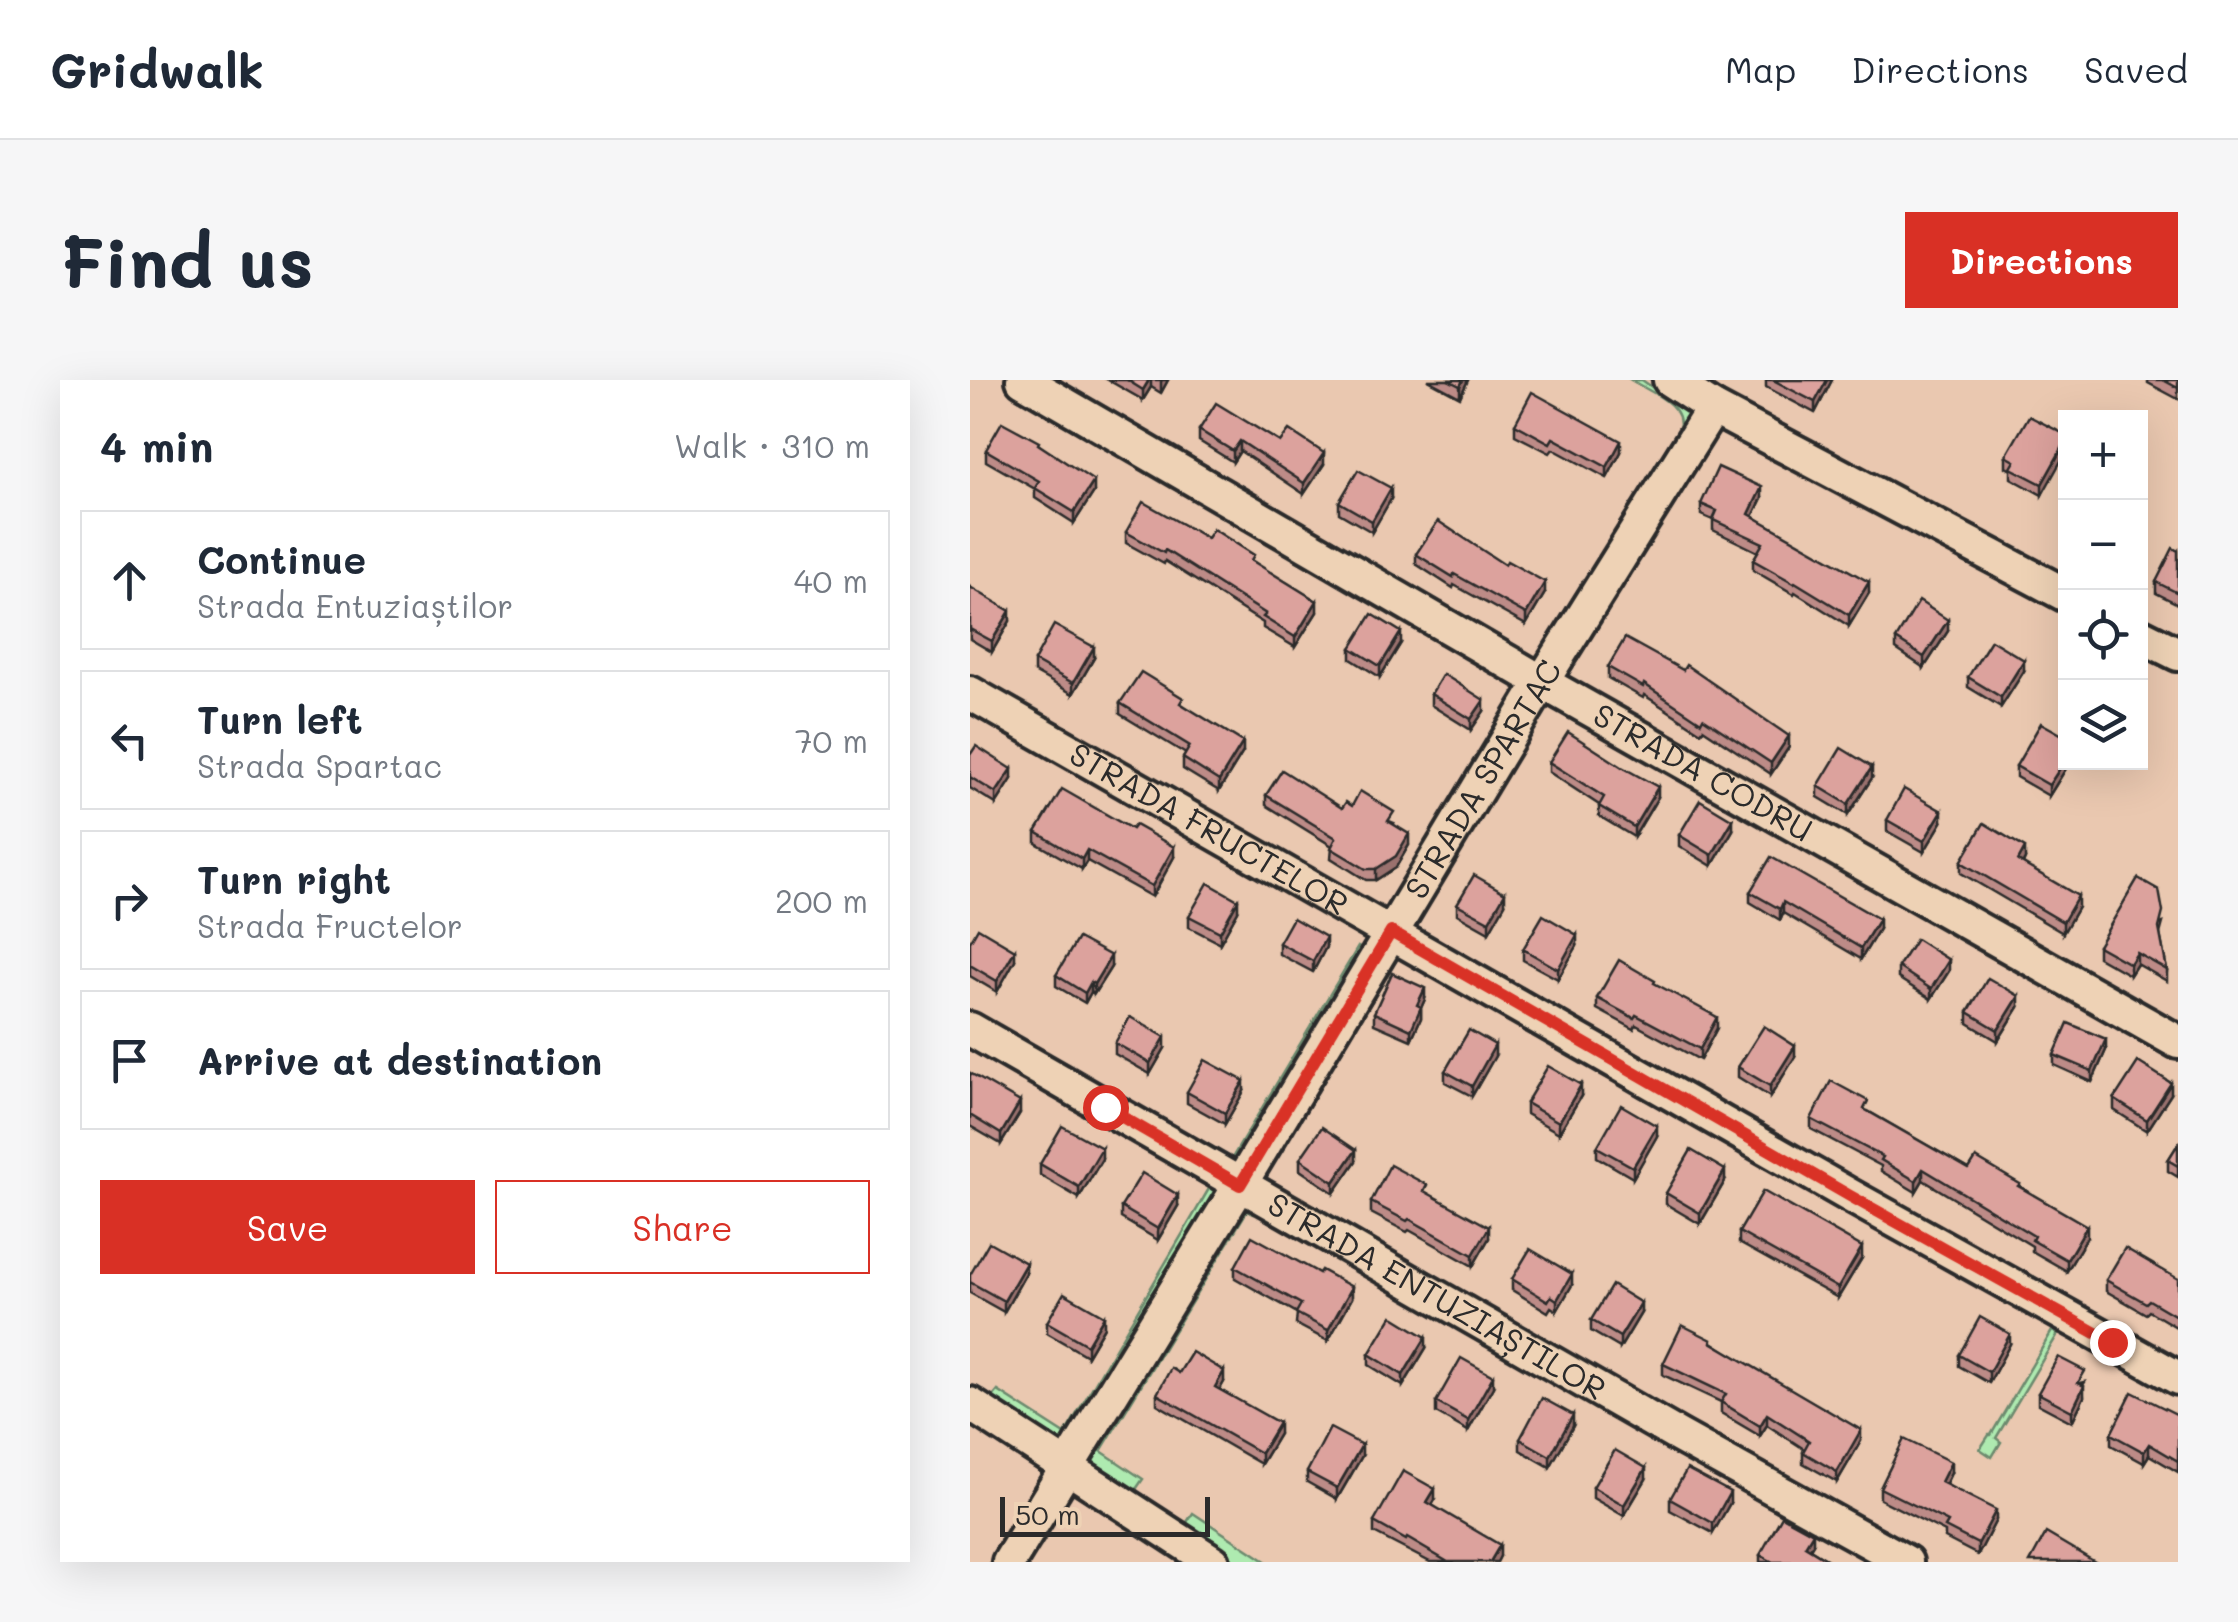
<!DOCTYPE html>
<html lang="en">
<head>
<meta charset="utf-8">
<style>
	:root { --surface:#fff; --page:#f6f6f7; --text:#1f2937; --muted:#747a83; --line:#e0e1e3; --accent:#d93025 }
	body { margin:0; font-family:Mali,sans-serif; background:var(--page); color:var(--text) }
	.controls { position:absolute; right:30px; top:30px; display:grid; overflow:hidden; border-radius:0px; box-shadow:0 10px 40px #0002 }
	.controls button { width:90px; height:90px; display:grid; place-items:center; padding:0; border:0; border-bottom:2px solid var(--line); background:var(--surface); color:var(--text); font:50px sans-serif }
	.scale { position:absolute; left:30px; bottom:25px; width:210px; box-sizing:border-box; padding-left:10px; border:5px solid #2b2b2b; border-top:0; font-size:28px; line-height:35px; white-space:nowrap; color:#2b2b2b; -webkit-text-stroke:8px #eed2b5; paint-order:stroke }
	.stop { position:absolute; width:30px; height:30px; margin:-22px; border:8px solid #d93025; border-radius:50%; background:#fff }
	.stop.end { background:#d93025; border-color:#fff; box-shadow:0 2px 10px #0008 }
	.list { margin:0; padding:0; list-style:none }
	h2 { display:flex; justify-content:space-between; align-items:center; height:130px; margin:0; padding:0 40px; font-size:42px }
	h2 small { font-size:32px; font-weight:400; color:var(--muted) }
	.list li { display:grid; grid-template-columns:65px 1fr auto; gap:30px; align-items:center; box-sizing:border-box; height:140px; margin:0 20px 20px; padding:0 20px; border:2px solid var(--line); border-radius:0px }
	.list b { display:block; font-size:38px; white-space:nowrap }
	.list p { margin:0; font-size:32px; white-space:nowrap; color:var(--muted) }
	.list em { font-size:32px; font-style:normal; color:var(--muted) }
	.actions { display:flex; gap:20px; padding:30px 40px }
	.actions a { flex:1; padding:22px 0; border:2px solid var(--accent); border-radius:0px; text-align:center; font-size:35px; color:var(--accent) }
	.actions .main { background:var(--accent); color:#fff }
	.icon { flex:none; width:55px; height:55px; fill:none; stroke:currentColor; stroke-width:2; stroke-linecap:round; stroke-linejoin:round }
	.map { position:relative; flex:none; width:1208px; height:1182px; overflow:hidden; border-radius:0px }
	header { display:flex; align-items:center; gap:60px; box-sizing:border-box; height:140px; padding:0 50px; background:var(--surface); border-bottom:2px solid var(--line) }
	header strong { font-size:48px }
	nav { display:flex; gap:55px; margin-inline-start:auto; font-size:35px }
	.intro { display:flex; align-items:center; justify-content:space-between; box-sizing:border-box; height:240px; padding:0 60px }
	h1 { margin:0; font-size:70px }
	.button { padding:25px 45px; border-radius:0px; background:var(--accent); color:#fff; font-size:35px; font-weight:700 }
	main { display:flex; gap:60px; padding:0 60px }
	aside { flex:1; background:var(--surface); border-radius:0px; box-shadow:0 10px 40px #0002 }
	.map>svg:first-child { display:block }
	.green { fill:#aeeab0; stroke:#6c8a6e; stroke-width:2.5 }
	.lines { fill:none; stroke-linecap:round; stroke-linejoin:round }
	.minor-casing { stroke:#2b2b2b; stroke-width:40 }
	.minor { stroke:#eed2b5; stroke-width:32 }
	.wall { fill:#bd8b87; stroke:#2b2b2b; stroke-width:2.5 }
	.shaded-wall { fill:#9a716e; stroke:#2b2b2b; stroke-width:2.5 }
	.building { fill:#dca29d; stroke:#2b2b2b; stroke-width:2.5 }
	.route { stroke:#d93025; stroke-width:12 }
	.labels { text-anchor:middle; stroke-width:9; stroke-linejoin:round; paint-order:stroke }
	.street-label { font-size:32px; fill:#2b2b2b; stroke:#eed2b5 }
</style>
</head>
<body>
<header>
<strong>Gridwalk</strong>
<nav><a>Map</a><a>Directions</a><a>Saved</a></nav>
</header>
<div class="intro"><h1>Find us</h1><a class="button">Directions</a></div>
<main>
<aside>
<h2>4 min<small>Walk · 310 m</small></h2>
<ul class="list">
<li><svg class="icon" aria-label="ahead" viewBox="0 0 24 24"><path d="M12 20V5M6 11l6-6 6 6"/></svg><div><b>Continue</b><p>Strada Entuziaștilor</p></div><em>40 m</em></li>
<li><svg class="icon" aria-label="left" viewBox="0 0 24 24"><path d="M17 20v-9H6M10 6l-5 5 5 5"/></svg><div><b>Turn left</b><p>Strada Spartac</p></div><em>70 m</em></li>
<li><svg class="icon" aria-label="right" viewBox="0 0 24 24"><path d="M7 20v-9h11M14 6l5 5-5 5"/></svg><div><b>Turn right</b><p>Strada Fructelor</p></div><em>200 m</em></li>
<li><svg class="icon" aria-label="arrive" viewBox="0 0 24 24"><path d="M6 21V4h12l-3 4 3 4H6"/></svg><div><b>Arrive at destination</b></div></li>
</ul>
<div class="actions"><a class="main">Save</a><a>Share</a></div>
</aside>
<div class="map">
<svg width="1208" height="1182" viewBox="0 0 1208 1182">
	<rect width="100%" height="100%" fill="#eac8b0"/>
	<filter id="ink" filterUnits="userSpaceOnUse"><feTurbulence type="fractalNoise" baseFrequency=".01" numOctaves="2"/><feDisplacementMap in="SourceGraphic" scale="20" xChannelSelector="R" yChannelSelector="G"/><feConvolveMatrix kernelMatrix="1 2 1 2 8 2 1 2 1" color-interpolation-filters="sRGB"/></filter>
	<g filter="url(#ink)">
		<g class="green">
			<path d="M 661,0 L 672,0 L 718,33 L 714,45 L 680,107 L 674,104 L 709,49 C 716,24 679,12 661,0 Z"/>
			<path d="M 388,567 L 399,573 L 270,781 L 262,778 Z"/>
			<path d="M 240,807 L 246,810 L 248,815 L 101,1062 C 70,1062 43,1039 18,1023 L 28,1011 L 95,1054 Z"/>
			<path d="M 279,825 L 289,828 L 284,834 L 277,831 L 131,1071 L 173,1099 L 162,1115 L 123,1088 L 119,1080 L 271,827 Z"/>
			<path d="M 1082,951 L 1088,954 L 1026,1058 L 1031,1062 L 1022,1077 L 1010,1069 L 1019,1055 L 1021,1055 Z"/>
			<path d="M 223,1133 L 297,1182 L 266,1182 L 213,1148 Z"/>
		</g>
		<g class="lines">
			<g class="minor-casing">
				<g id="minor">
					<path id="s1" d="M 53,0 L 572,302 L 1208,662"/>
					<path d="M 700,0 L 743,28 L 1096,215"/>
					<path d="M 1170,255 L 1208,274"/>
					<path id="s2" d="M 0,313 L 879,815 L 1208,998"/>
					<path id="s3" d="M 0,649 L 709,1056 L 936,1182"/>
					<path d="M 0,1024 L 243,1182"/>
					<path id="s4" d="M 39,1182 L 270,805 L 572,302 L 743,28"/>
				</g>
			</g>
			<use href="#minor" class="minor"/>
		</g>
		<g class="wall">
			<path d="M 138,0 L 198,0 L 191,13 L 181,7 L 173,20 Z"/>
			<path d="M 458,0 L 498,0 L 490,17 Z"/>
			<path d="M 796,0 L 862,0 L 845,33 L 796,7 Z"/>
			<path d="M 1178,0 L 1208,0 L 1208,19 L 1178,3 Z"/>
			<path d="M 545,44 L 651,72 L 637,98 L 583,69 L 580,73 L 545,55 Z"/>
			<path d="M 229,50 L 310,62 L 354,84 L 334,114 L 270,71 L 263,82 L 229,61 Z"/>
			<path d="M 1096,55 L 1072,115 L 1041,98 L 1041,90 L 1036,87 L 1036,76 Z"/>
			<path d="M 69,65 L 124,112 L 104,143 L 65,118 L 65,109 L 16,81 L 16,70 Z"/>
			<path d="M 792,118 L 783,136 L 899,213 L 879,246 L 825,212 L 824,214 L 783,190 L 783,180 L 788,172 L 743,150 L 743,140 L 731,135 L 731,124 Z"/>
			<path d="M 421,119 L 402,152 L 369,133 L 369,122 Z"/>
			<path d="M 156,152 L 237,158 L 284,182 L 347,232 L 325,267 L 293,248 L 293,243 L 195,181 L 194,184 L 156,163 Z"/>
			<path d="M 1208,171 L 1208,224 L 1186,213 L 1186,202 Z"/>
			<path d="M 446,174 L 575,213 L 556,245 L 484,205 L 483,208 L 446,184 Z"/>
			<path d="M 0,207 L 40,241 L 22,272 L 0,259 Z"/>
			<path d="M 978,251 L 954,288 L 926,269 L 926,259 Z"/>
			<path d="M 431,263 L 410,297 L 381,279 L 381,268 Z"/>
			<path d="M 124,278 L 103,314 L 64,292 L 64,281 Z"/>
			<path d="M 638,287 L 819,367 L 801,394 L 733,349 L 731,352 L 674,315 L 673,318 L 638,298 Z"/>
			<path d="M 1054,291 L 1031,327 L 998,307 L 998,297 Z"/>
			<path d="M 461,314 L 514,331 L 501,350 L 461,325 Z"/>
			<path d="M 150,323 L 213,325 L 273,372 L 249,411 L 213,389 L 213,378 L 216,374 L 150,334 Z"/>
			<path d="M 0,375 L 42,399 L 26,424 L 0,408 Z"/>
			<path d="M 579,382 L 688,417 L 664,457 L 629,436 L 629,425 L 579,392 Z"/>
			<path d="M 1100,382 L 1079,416 L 1046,397 L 1046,386 Z"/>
			<path d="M 902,398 L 878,435 L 848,417 L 848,406 Z"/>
			<path d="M 296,415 L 372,428 L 382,426 L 424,443 L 423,444 L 439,465 L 426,487 L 406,500 L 396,500 L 361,478 L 362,466 L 296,425 Z"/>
			<path d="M 917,440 L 972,442 L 954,472 L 917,451 Z"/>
			<path d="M 763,450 L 742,486 L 709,466 L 709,455 Z"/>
			<path d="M 66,452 L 204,477 L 182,517 L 117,481 L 112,489 L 66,463 Z"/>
			<path d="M 1055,479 L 1053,484 L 1108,527 L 1093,553 L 991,493 L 991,482 Z"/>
			<path d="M 780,512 L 909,549 L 891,579 L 813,533 L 810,540 L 780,522 Z"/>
			<path d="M 487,524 L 535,524 L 519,552 L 487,534 Z"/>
			<path d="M 268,531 L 250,563 L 219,547 L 219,536 Z"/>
			<path d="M 1193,543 L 1190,554 L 1197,590 L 1197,601 L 1167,584 L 1160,595 L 1128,577 L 1128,566 Z"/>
			<path d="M 0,562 L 45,580 L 27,612 L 0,596 Z"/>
			<path d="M 309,563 L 356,567 L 343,592 L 309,574 Z"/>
			<path d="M 607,566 L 588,599 L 553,580 L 553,569 Z"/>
			<path d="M 141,587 L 124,614 L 121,612 L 115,623 L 86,606 L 86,595 Z"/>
			<path d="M 928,587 L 979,591 L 961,619 L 928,598 Z"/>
			<path d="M 685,604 L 747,648 L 730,680 L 666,645 L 664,649 L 627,629 L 627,618 Z"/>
			<path d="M 455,619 L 451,628 L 451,638 L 441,660 L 404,644 L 404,633 Z"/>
			<path d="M 1049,627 L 1028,661 L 998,643 L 998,632 Z"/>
			<path d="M 145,663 L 195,668 L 180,694 L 145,674 Z"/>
			<path d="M 1136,670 L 1122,702 L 1084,685 L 1084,675 Z"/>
			<path d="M 525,676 L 502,716 L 475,702 L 475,691 Z"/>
			<path d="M 825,677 L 800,717 L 768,697 L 768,687 Z"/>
			<path d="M 0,693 L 50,733 L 31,764 L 0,746 Z"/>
			<path d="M 274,711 L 255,744 L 217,723 L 217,712 Z"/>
			<path d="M 1201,714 L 1177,751 L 1144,730 L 1144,719 Z"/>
			<path d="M 611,716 L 589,753 L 556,734 L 556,723 Z"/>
			<path d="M 898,731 L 999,789 L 1050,806 L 1117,857 L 1097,891 L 1062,871 L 1062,866 L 953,800 L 946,812 L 911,791 L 911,786 L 841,749 L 841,739 Z"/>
			<path d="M 687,756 L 663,798 L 627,777 L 627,767 Z"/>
			<path d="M 1208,764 L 1208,797 L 1198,791 L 1198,780 Z"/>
			<path d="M 132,779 L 109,818 L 70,795 L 70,784 Z"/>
			<path d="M 330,779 L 386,781 L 364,813 L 330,790 Z"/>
			<path d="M 755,801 L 730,844 L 696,824 L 696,813 Z"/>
			<path d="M 457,813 L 519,858 L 503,886 L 439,850 L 437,852 L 401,833 L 401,822 Z"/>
			<path d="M 208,826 L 188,860 L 151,838 L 151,827 Z"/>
			<path d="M 769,852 L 892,878 L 868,918 L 769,863 Z"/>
			<path d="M 265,887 L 382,918 L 358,961 L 326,944 L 327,933 L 265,898 Z"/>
			<path d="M 56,893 L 34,932 L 0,913 L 0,895 Z"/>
			<path d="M 542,899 L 602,905 L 587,931 L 581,927 L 578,932 L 542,910 Z"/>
			<path d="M 1208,899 L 1208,948 L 1179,931 L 1176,934 L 1136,911 L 1136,900 Z"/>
			<path d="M 671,933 L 650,968 L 621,951 L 621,940 Z"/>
			<path d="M 77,942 L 134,947 L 117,976 L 77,953 Z"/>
			<path d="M 742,962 L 891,1061 L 867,1102 L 833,1083 L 833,1072 L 834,1069 L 797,1045 L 790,1056 L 751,1033 L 751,1022 L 693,995 L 693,984 Z"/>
			<path d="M 1040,964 L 1019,1003 L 989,986 L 989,975 Z"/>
			<path d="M 456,968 L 433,1006 L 399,985 L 399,974 Z"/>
			<path d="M 209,993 L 254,1002 L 250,1009 L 309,1054 L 291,1084 L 187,1024 L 187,1014 Z"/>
			<path d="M 1115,1002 L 1113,1005 L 1114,1017 L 1102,1042 L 1068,1024 L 1068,1013 Z"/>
			<path d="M 523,1007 L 498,1051 L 466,1033 L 466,1022 Z"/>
			<path d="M 1208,1035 L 1208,1092 L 1179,1075 L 1174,1083 L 1141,1065 L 1141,1054 Z"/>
			<path d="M 603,1046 L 580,1087 L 550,1070 L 550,1059 Z"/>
			<path d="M 392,1076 L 367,1119 L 337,1102 L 337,1092 Z"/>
			<path d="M 981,1093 L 976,1104 L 1026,1140 L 1008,1175 L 975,1158 L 975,1152 L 910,1119 L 910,1108 Z"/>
			<path d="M 676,1099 L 654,1136 L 623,1118 L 623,1107 Z"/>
			<path d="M 700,1119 L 760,1123 L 743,1153 L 700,1130 Z"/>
			<path d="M 465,1120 L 462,1125 L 530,1176 L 527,1182 L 460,1182 L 404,1153 L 404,1142 Z"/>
			<path d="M 843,1164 L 840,1169 L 861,1182 L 790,1182 L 790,1175 Z"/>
		</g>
		<g class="shaded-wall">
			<path d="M 179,0 L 181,0 L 181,7 L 173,20 L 173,10 Z"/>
			<path d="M 192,0 L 198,0 L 191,13 L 191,2 Z"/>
			<path d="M 493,0 L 498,0 L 490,17 L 490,6 Z"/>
			<path d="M 857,0 L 862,0 L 845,33 L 845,22 Z"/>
			<path d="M 270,61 L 270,71 L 263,82 L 263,71 Z"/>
			<path d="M 651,61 L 651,72 L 637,98 L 637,87 Z"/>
			<path d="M 1096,61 L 1096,72 L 1072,115 L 1072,104 Z"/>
			<path d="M 354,73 L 354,84 L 334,114 L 334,103 Z"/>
			<path d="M 124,101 L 124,112 L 104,143 L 104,132 Z"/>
			<path d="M 792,107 L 792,118 L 779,145 L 779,134 Z"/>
			<path d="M 421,108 L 421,119 L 402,152 L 402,141 Z"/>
			<path d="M 575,202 L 575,213 L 556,245 L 556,234 Z"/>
			<path d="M 899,202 L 899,213 L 879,246 L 879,235 Z"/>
			<path d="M 347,221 L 347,232 L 325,267 L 325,257 Z"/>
			<path d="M 40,231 L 40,241 L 22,272 L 22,261 Z"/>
			<path d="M 978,240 L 978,251 L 954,288 L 954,277 Z"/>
			<path d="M 431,252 L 431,263 L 410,297 L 410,286 Z"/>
			<path d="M 124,267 L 124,278 L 103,314 L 103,303 Z"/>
			<path d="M 1054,280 L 1054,291 L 1031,327 L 1031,317 Z"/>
			<path d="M 514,320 L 514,331 L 501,350 L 501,339 Z"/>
			<path d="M 819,356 L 819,367 L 801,394 L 801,383 Z"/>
			<path d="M 273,362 L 273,372 L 249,411 L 249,401 Z"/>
			<path d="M 1096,379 L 1096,382 L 1100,382 L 1079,416 L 1079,405 Z"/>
			<path d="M 902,387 L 902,398 L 878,435 L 878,424 Z"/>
			<path d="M 42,389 L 42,399 L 26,424 L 26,413 Z"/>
			<path d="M 688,407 L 688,417 L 664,457 L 664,447 Z"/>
			<path d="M 972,431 L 972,442 L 954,472 L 954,461 Z"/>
			<path d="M 763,440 L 763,450 L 742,486 L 742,475 Z"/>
			<path d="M 439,454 L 439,465 L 426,487 L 406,500 L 406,489 Z"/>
			<path d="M 204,467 L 204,477 L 182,517 L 182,506 Z"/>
			<path d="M 1055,468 L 1055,479 L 1048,492 L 1048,481 Z"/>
			<path d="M 117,470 L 117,481 L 112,489 L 112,479 Z"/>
			<path d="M 535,513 L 535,524 L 519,552 L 519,541 Z"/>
			<path d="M 1108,516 L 1108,527 L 1093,553 L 1093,542 Z"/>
			<path d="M 268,520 L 268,531 L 250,563 L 250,552 Z"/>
			<path d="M 813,522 L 813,533 L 810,540 L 810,529 Z"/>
			<path d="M 909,539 L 909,549 L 891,579 L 891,568 Z"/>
			<path d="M 607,555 L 607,566 L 588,599 L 588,589 Z"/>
			<path d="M 356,557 L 356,567 L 343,592 L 343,581 Z"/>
			<path d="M 45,570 L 45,580 L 27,612 L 27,601 Z"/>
			<path d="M 1167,573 L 1167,584 L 1160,595 L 1160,584 Z"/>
			<path d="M 141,576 L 141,587 L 124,614 L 124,604 Z"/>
			<path d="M 979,580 L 979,591 L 961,619 L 961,609 Z"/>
			<path d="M 121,602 L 121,612 L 115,623 L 115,613 Z"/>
			<path d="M 455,608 L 455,619 L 451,628 L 451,638 L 441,660 L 441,650 L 447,625 Z"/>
			<path d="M 1049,616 L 1049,627 L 1028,661 L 1028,650 Z"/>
			<path d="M 747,637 L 747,648 L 730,680 L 730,669 Z"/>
			<path d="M 195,657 L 195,668 L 180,694 L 180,683 Z"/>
			<path d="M 1136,659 L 1136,670 L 1122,702 L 1122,691 Z"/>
			<path d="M 525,665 L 525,676 L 502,716 L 502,706 Z"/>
			<path d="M 825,666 L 825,677 L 800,717 L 800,706 Z"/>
			<path d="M 274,701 L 274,711 L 255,744 L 255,733 Z"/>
			<path d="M 1201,703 L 1201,714 L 1177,751 L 1177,740 Z"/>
			<path d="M 611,705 L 611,716 L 589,753 L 589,742 Z"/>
			<path d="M 50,722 L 50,733 L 31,764 L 31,754 Z"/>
			<path d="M 687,746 L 687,756 L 663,798 L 663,787 Z"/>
			<path d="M 132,768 L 132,779 L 109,818 L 109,807 Z"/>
			<path d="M 386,770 L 386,781 L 364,813 L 364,802 Z"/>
			<path d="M 953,789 L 953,800 L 946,812 L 946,801 Z"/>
			<path d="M 755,790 L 755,801 L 730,844 L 730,833 Z"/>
			<path d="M 208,815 L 208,826 L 188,860 L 188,849 Z"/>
			<path d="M 1117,846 L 1117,857 L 1097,891 L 1097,880 Z"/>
			<path d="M 519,847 L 519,858 L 503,886 L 503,875 Z"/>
			<path d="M 892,867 L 892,878 L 868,918 L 868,908 Z"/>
			<path d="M 56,883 L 56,893 L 34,932 L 34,921 Z"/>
			<path d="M 602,894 L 602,905 L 587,931 L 587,920 Z"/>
			<path d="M 382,907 L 382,918 L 358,961 L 358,950 Z"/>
			<path d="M 671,923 L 671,933 L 650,968 L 650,957 Z"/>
			<path d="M 134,936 L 134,947 L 117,976 L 117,965 Z"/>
			<path d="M 1040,954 L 1040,964 L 1019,1003 L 1019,992 Z"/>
			<path d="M 456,957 L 456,968 L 433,1006 L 433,995 Z"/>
			<path d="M 254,991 L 254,1002 L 245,1018 L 245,1007 Z"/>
			<path d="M 523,996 L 523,1007 L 498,1051 L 498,1040 Z"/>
			<path d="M 1114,1006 L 1114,1017 L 1102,1042 L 1102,1031 Z"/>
			<path d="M 797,1034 L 797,1045 L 790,1056 L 790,1046 Z"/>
			<path d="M 603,1035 L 603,1046 L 580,1087 L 580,1076 Z"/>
			<path d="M 309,1043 L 309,1054 L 291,1084 L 291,1073 Z"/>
			<path d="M 891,1050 L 891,1061 L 867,1102 L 867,1092 Z"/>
			<path d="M 1179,1064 L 1179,1075 L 1174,1083 L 1174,1072 Z"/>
			<path d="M 392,1065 L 392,1076 L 367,1119 L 367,1108 Z"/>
			<path d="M 981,1082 L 981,1093 L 971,1113 L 971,1102 Z"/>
			<path d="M 676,1088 L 676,1099 L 654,1136 L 654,1125 Z"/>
			<path d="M 465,1109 L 465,1120 L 457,1133 L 457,1122 Z"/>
			<path d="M 760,1112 L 760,1123 L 743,1153 L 743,1143 Z"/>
			<path d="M 1026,1130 L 1026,1140 L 1008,1175 L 1008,1164 Z"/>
			<path d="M 843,1153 L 843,1164 L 835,1177 L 835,1166 Z"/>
			<path d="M 530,1165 L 530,1176 L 527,1182 L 520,1182 Z"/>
		</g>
		<g class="building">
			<path d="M 157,0 L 179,0 L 173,10 Z"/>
			<path d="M 478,0 L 493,0 L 490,6 Z"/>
			<path d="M 803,0 L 857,0 L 845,22 Z"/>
			<path d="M 1193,0 L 1208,0 L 1208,8 Z"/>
			<path d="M 562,12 L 651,61 L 637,87 L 583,58 L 580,63 L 545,44 Z"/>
			<path d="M 246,23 L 310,62 L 319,50 L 354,73 L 334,103 L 270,61 L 263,71 L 229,50 Z"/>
			<path d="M 1059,36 L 1096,55 L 1096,61 L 1072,104 L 1041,88 L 1045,81 L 1036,76 Z"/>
			<path d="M 32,42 L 69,62 L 68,64 L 124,101 L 104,132 L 65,108 L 69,101 L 16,70 Z"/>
			<path d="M 748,87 L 792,107 L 779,134 L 899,202 L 879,235 L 825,202 L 824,203 L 783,180 L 793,163 L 743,140 L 747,131 L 731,124 Z"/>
			<path d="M 388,90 L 421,108 L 402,141 L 369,122 Z"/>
			<path d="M 173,122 L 237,158 L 243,149 L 284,175 L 281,180 L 347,221 L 325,257 L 293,237 L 296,234 L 195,170 L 194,173 L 156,152 Z"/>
			<path d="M 468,141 L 535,185 L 537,181 L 575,202 L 556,234 L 484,194 L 483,197 L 446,174 Z"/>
			<path d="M 1203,168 L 1208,171 L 1208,213 L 1186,202 Z"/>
			<path d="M 0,207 L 40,231 L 22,261 L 0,249 Z"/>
			<path d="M 949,221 L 978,240 L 954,277 L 926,259 Z"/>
			<path d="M 402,234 L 431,252 L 410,286 L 381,268 Z"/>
			<path d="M 84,245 L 124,267 L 103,303 L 64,281 Z"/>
			<path d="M 655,258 L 713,290 L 716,285 L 819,356 L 801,383 L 733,338 L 731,342 L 674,304 L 673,307 L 638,287 Z"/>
			<path d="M 1021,260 L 1054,280 L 1031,317 L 998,297 Z"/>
			<path d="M 171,292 L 213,318 L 210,323 L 273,362 L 249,401 L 213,378 L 220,366 L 150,323 Z"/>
			<path d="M 473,294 L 514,320 L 501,339 L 461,314 Z"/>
			<path d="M 1071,343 L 1096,357 L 1096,379 L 1079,405 L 1046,386 Z"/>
			<path d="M 598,352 L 652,387 L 688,407 L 664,447 L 629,426 L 634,417 L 579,382 Z"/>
			<path d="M 6,366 L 42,389 L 26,413 L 0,397 L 0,375 Z"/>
			<path d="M 871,368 L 902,387 L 878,424 L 848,406 Z"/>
			<path d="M 312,390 L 372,428 L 376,422 L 382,426 L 390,411 L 424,432 L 418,441 L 439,454 L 426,476 L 406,489 L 396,489 L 361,468 L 366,458 L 296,415 Z"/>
			<path d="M 92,409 L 162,449 L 165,445 L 204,467 L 182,506 L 117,470 L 112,479 L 66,452 Z"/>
			<path d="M 934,409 L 972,431 L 954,461 L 917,440 Z"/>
			<path d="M 730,420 L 763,440 L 742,475 L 709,455 Z"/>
			<path d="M 1014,443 L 1055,468 L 1048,481 L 1108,516 L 1093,542 L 991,482 Z"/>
			<path d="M 801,477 L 909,539 L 891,568 L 813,522 L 810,529 L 780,512 Z"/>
			<path d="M 504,495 L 535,513 L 519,541 L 487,524 Z"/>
			<path d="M 1168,498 L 1189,510 L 1193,532 L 1189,548 L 1197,590 L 1167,573 L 1160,584 L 1128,566 Z"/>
			<path d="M 238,503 L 268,520 L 250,552 L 219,536 Z"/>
			<path d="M 573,535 L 607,555 L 588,589 L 553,569 Z"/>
			<path d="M 323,538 L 356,557 L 343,581 L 309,563 Z"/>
			<path d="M 8,548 L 45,570 L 27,601 L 0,585 L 0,562 Z"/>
			<path d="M 108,558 L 141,576 L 124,604 L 121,602 L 115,613 L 86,595 Z"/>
			<path d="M 946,559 L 979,580 L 961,609 L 928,587 Z"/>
			<path d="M 649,580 L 685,601 L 684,603 L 747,637 L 730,669 L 666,635 L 664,638 L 627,618 Z"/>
			<path d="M 422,593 L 455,608 L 447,625 L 451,627 L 441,650 L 404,633 Z"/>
			<path d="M 1018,598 L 1049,616 L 1028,650 L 998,632 Z"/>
			<path d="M 160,637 L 195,657 L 180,683 L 145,663 Z"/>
			<path d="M 1098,643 L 1136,659 L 1122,691 L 1084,675 Z"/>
			<path d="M 794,646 L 825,666 L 800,706 L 768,687 Z"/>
			<path d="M 499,650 L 525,665 L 502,706 L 475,691 Z"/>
			<path d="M 235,680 L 274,701 L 255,733 L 217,712 Z"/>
			<path d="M 1168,682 L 1201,703 L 1177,740 L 1144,719 Z"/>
			<path d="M 578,686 L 611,705 L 589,742 L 556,723 Z"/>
			<path d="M 0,693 L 50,722 L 31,754 L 0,735 Z"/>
			<path d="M 861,701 L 898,721 L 894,729 L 999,789 L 1006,778 L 1050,804 L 1048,806 L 1117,846 L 1097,880 L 1062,860 L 1064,856 L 953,789 L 946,801 L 911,780 L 913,777 L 841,739 Z"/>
			<path d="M 651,725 L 687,746 L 663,787 L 627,767 Z"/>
			<path d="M 92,746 L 132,768 L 109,807 L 70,784 Z"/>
			<path d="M 352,747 L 386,770 L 364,802 L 330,779 Z"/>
			<path d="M 1208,764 L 1208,786 L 1198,780 Z"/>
			<path d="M 721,770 L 755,790 L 730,833 L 696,813 Z"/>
			<path d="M 420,785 L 457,805 L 454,811 L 519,847 L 503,875 L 439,839 L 437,841 L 401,822 Z"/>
			<path d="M 172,793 L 208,815 L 188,849 L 151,827 Z"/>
			<path d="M 793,811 L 892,867 L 868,908 L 769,852 Z"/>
			<path d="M 282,856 L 349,893 L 351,890 L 382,907 L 358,950 L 326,933 L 331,924 L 265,887 Z"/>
			<path d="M 19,862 L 56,883 L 34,921 L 0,902 L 0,895 Z"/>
			<path d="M 1155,868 L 1208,899 L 1208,937 L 1179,920 L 1176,923 L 1136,900 Z"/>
			<path d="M 560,869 L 602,894 L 587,920 L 581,916 L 578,921 L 542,899 Z"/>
			<path d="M 642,905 L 671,923 L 650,957 L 621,940 Z"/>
			<path d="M 94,913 L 134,936 L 117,965 L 77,942 Z"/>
			<path d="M 422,936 L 456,957 L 433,995 L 399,974 Z"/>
			<path d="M 1010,937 L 1040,954 L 1019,992 L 989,975 Z"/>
			<path d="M 712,945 L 742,960 L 741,962 L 891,1050 L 867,1092 L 833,1072 L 839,1061 L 797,1034 L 790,1046 L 751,1022 L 756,1014 L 693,984 Z"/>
			<path d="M 222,972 L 254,991 L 245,1007 L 309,1043 L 291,1073 L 187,1014 L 201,988 L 209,993 Z"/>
			<path d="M 1088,977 L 1115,991 L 1108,1003 L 1114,1006 L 1102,1031 L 1068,1013 Z"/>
			<path d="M 491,978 L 523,996 L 498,1040 L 466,1022 Z"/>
			<path d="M 1162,1012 L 1208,1035 L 1208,1081 L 1179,1064 L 1174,1072 L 1141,1054 Z"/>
			<path d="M 572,1018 L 603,1035 L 580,1076 L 550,1059 Z"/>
			<path d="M 360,1048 L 392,1065 L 367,1108 L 337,1092 Z"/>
			<path d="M 934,1059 L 981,1082 L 971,1102 L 1026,1130 L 1008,1164 L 975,1147 L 978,1142 L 910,1108 Z"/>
			<path d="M 645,1070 L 676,1088 L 654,1125 L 623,1107 Z"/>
			<path d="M 717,1089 L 760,1112 L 743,1143 L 700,1119 Z"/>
			<path d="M 433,1091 L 465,1109 L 457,1122 L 530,1165 L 520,1182 L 478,1182 L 437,1158 L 436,1160 L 404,1142 Z"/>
			<path d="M 812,1136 L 843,1153 L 835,1166 L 861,1182 L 803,1182 L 790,1175 Z"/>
			<path d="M 1076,1153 L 1125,1182 L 1060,1182 Z"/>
		</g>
	</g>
	<g class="lines" filter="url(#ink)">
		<path class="route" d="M 135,727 L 270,805 L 421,552 L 880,816 L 1142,962"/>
	</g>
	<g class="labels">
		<g class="street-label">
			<text dy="11" stroke="none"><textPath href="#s1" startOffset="785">STRADA CODRU</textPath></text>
			<text dy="11" stroke="none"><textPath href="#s4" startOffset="915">STRADA SPARTAC</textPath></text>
			<text dy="11" stroke="none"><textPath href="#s2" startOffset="275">STRADA FRUCTELOR</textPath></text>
			<text dy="11" stroke="none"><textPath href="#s3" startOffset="538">STRADA ENTUZIAȘTILOR</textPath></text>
		</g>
	</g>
</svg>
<div class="controls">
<button>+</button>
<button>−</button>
<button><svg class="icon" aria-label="locate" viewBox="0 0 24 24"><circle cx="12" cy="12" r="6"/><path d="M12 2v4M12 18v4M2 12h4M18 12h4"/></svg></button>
<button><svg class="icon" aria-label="layers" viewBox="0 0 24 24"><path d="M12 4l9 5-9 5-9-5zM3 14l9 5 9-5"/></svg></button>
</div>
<div class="scale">50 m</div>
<div class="stop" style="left:135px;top:727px"></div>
<div class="stop end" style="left:1142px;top:962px"></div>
</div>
</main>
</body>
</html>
